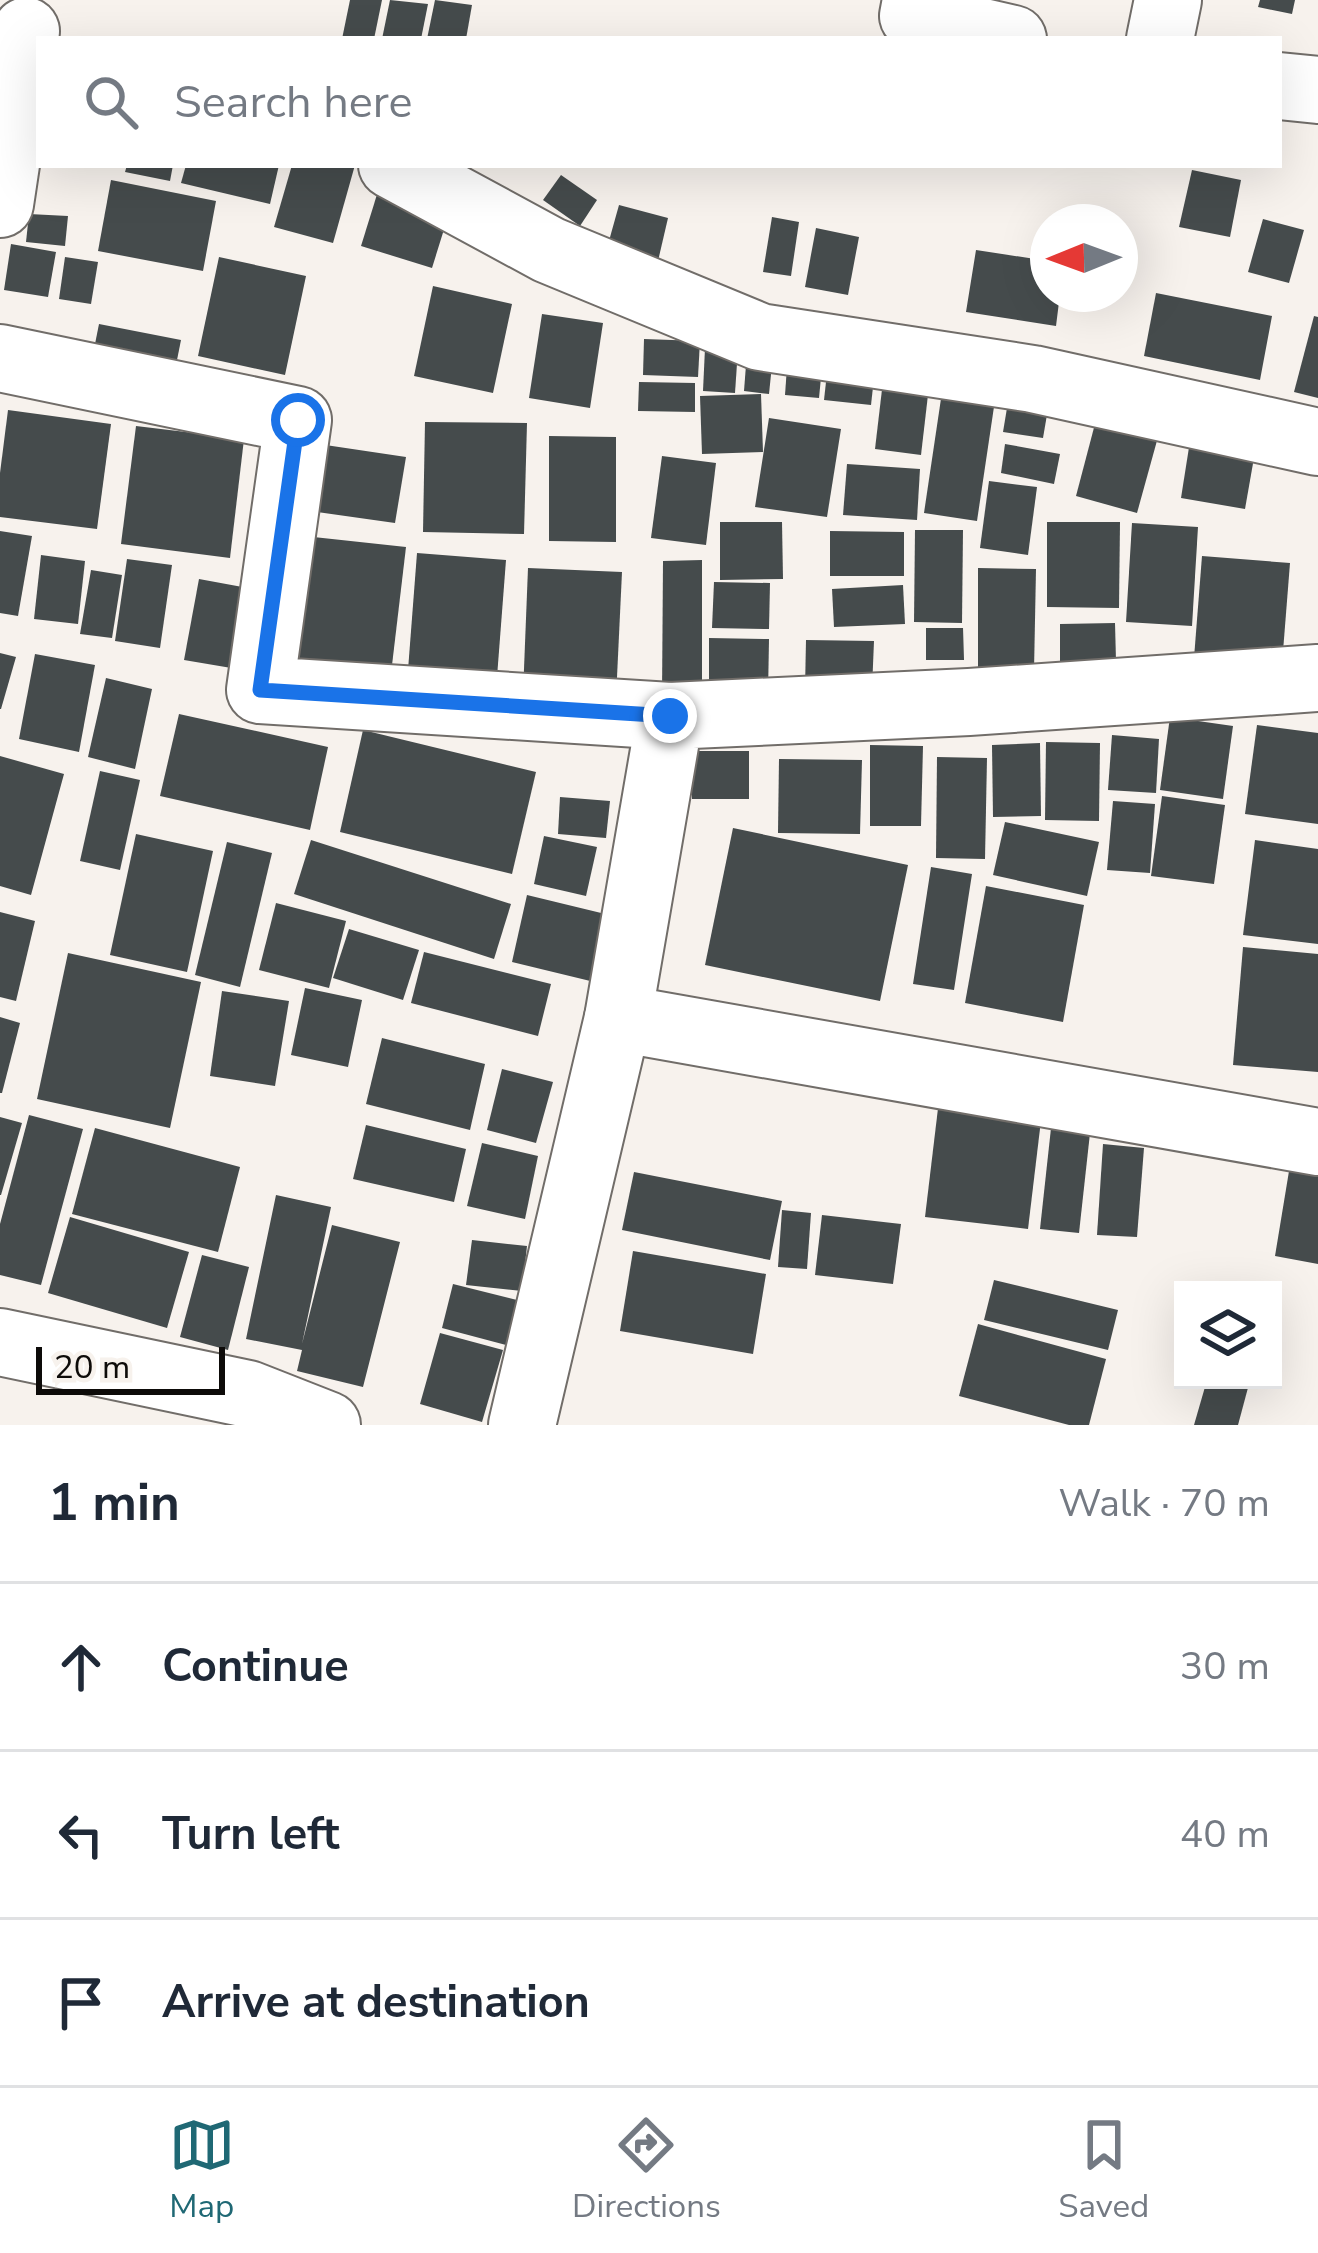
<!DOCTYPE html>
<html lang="en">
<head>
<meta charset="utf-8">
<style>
	:root { --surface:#fff; --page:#f2f2f3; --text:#1f2937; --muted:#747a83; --line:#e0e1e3; --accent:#1f6874 }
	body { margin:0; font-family:"Nunito Sans",sans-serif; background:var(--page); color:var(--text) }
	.controls { position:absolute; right:36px; bottom:36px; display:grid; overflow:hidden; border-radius:0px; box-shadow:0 12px 48px #0002 }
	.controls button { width:108px; height:108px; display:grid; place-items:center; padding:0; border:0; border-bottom:3px solid var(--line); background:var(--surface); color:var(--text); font:60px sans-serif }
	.compass { position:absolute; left:1030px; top:204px; width:108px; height:108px; border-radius:50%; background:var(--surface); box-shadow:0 12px 48px #0002; rotate:269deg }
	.scale { position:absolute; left:36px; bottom:30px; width:189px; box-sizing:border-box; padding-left:12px; border:6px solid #0d0b09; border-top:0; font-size:33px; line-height:42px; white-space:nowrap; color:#0d0b09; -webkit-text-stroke:9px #f7f2ed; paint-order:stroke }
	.stop { position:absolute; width:36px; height:36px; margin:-27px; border:9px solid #1a73e8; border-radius:50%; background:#fff }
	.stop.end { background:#1a73e8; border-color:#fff; box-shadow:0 3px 12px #0008 }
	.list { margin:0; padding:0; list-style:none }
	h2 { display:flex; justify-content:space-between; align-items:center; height:156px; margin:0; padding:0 48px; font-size:51px }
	h2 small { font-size:39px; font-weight:400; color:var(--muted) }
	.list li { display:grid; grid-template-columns:78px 1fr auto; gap:36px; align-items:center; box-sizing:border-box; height:168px; padding:0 48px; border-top:3px solid var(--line) }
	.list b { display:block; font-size:45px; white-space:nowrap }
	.list em { font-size:39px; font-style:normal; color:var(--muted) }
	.icon { flex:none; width:66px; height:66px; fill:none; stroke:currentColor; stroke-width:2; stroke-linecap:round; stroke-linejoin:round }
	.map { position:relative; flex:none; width:1318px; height:1425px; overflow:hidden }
	.search { position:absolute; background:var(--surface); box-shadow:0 12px 48px #0002; left:36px; right:36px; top:36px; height:132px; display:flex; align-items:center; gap:30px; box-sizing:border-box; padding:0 42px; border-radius:0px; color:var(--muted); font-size:45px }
	.sheet { height:660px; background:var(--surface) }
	nav { display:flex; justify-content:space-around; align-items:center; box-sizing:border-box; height:168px; border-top:3px solid var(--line); background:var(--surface); font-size:33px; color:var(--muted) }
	nav a { display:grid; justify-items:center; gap:6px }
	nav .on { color:var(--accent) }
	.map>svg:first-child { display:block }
	.building { fill:#454b4c }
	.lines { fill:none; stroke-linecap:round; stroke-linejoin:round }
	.street-casing { stroke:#716d69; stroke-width:70 }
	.street { stroke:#fff; stroke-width:66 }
	.route { stroke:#1a73e8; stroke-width:15 }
</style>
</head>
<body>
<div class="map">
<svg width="1318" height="1425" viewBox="0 0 1318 1425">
	<rect width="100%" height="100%" fill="#f7f2ed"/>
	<g class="building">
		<path d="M 350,0 L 382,0 L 374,39 L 342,39 Z"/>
		<path d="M 390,0 L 428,4 L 421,39 L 382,39 Z"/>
		<path d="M 435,0 L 472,5 L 466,39 L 427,39 Z"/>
		<path d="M 1260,0 L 1295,0 L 1292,14 L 1258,7 Z"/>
		<path d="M 127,165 L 173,165 L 170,181 L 125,172 Z"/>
		<path d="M 186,165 L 279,165 L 270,204 L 181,183 Z"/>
		<path d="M 292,165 L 355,165 L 333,243 L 274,227 Z"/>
		<path d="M 1192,170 L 1241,180 L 1230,237 L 1179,227 Z"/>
		<path d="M 561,175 L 597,200 L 580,226 L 543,200 Z"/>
		<path d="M 111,180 L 216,201 L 203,271 L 98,251 Z"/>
		<path d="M 379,188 L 450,210 L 432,268 L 361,246 Z"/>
		<path d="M 619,205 L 668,218 L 658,261 L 607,248 Z"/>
		<path d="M 29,214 L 68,216 L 65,246 L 26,242 Z"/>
		<path d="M 772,217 L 799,222 L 791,276 L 763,272 Z"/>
		<path d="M 1263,219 L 1304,230 L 1289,283 L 1248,272 Z"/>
		<path d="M 816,228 L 859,237 L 848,295 L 805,287 Z"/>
		<path d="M 11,244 L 56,252 L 48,297 L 4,290 Z"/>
		<path d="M 976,250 L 1048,261 L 1048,294 L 1060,294 L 1056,326 L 966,312 Z"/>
		<path d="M 65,257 L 98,262 L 91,304 L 59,299 Z"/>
		<path d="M 219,257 L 306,276 L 285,375 L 198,356 Z"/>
		<path d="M 433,286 L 512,304 L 493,393 L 414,376 Z"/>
		<path d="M 1156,293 L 1272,316 L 1260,380 L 1144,356 Z"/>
		<path d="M 542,314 L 603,323 L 590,408 L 529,398 Z"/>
		<path d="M 1314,316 L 1318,317 L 1318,398 L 1294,392 Z"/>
		<path d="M 99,324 L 181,340 L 174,375 L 92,359 Z"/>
		<path d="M 644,339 L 700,341 L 698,377 L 643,375 Z"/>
		<path d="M 705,348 L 738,349 L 735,393 L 703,391 Z"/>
		<path d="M 747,352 L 773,355 L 769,394 L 744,391 Z"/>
		<path d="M 788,353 L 823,357 L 819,398 L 785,395 Z"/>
		<path d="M 829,355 L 876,360 L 871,405 L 824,400 Z"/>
		<path d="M 885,364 L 931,369 L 921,455 L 875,449 Z"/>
		<path d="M 639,382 L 695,383 L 695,412 L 638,411 Z"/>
		<path d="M 942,392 L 995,400 L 977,521 L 924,513 Z"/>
		<path d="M 761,394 L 763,452 L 702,454 L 700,396 Z"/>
		<path d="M 1009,396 L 1049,403 L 1043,438 L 1003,432 Z"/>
		<path d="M 8,410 L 111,424 L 97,529 L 0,517 L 0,473 Z"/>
		<path d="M 769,418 L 841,429 L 827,517 L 755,507 Z"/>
		<path d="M 1096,420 L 1158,437 L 1137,513 L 1076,496 Z"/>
		<path d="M 425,422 L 527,423 L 524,534 L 423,532 Z"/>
		<path d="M 136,426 L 244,439 L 230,558 L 121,544 Z"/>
		<path d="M 549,436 L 616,437 L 616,542 L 549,541 Z"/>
		<path d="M 1190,441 L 1255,452 L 1245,509 L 1181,498 Z"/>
		<path d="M 312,443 L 406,457 L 395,523 L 303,510 Z"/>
		<path d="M 1005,444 L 1060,454 L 1054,484 L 1001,473 Z"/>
		<path d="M 662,456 L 716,463 L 706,545 L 651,538 Z"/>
		<path d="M 847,464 L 920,469 L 917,520 L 843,515 Z"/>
		<path d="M 989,481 L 1037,487 L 1028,555 L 980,548 Z"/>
		<path d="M 720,522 L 782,522 L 783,579 L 720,580 Z"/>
		<path d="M 1047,522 L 1120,522 L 1119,608 L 1047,607 Z"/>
		<path d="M 1132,523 L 1198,527 L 1192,626 L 1126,622 Z"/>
		<path d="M 915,530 L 963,530 L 962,623 L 914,622 Z"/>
		<path d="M 0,531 L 32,536 L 18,616 L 0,613 Z"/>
		<path d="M 830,531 L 904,532 L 904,576 L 830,576 Z"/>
		<path d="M 295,535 L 406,547 L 390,682 L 280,670 Z"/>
		<path d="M 417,553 L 506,560 L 496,690 L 407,683 Z"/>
		<path d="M 41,555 L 85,561 L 78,624 L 34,619 Z"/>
		<path d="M 1202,556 L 1290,563 L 1282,664 L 1194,658 Z"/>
		<path d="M 127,559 L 172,565 L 160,648 L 115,641 Z"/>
		<path d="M 702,560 L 702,697 L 662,697 L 663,561 Z"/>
		<path d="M 528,568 L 622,572 L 616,698 L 523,694 Z"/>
		<path d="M 978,568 L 1036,569 L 1034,671 L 978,671 Z"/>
		<path d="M 91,570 L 122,575 L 112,638 L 80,634 Z"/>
		<path d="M 199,579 L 269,592 L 255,672 L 184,660 Z"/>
		<path d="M 714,582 L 770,583 L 769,629 L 712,628 Z"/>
		<path d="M 903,585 L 905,624 L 834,627 L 832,589 Z"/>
		<path d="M 1115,623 L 1116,661 L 1060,662 L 1060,624 Z"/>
		<path d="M 926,628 L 963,628 L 964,660 L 926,660 Z"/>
		<path d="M 709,638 L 769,639 L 768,695 L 709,694 Z"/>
		<path d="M 806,640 L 874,641 L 872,689 L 805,689 Z"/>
		<path d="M 0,653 L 16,657 L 1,709 L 0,709 Z"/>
		<path d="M 35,654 L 95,665 L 79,752 L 19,739 Z"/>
		<path d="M 106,678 L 152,689 L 135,769 L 88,757 Z"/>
		<path d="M 179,714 L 328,747 L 310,830 L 160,796 Z"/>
		<path d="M 1170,717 L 1233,726 L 1223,799 L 1160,790 Z"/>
		<path d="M 1257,725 L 1318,733 L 1318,824 L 1245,814 Z"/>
		<path d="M 363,730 L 536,772 L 512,874 L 340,832 Z"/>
		<path d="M 1112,735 L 1159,739 L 1156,793 L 1108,790 Z"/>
		<path d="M 1046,742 L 1100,743 L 1099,821 L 1045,820 Z"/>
		<path d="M 1040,743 L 1041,816 L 993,817 L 992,745 Z"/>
		<path d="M 870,745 L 923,746 L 921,826 L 870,826 Z"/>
		<rect x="692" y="751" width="57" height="48"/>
		<path d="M 0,756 L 64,774 L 31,895 L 0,886 Z"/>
		<path d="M 937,757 L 987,758 L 985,859 L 936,858 Z"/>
		<path d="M 779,759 L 862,760 L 860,834 L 778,833 Z"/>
		<path d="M 100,771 L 140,780 L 120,870 L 80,861 Z"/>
		<path d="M 1162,796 L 1225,805 L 1214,884 L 1151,876 Z"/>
		<path d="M 560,797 L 610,801 L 606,838 L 558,834 Z"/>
		<path d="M 1113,801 L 1155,804 L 1150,873 L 1107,870 Z"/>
		<path d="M 1005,822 L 1099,842 L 1087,896 L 993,875 Z"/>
		<path d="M 733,828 L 908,865 L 880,1001 L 705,965 Z"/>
		<path d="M 136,834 L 213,851 L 187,972 L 110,955 Z"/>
		<path d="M 544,836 L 597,847 L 586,896 L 534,884 Z"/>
		<path d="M 311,840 L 511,904 L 494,959 L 294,894 Z"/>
		<path d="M 1255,840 L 1318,849 L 1318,944 L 1243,935 Z"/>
		<path d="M 227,842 L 272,853 L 240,987 L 195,975 Z"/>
		<path d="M 931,867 L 972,874 L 954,990 L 913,984 Z"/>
		<path d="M 986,886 L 1084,905 L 1063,1022 L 965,1003 Z"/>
		<path d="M 527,895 L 630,920 L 615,987 L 512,962 Z"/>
		<path d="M 276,903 L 346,921 L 329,988 L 259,970 Z"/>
		<path d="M 0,912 L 35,921 L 16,1001 L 0,997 Z"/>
		<path d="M 349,929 L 419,950 L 403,1000 L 333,978 Z"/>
		<path d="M 1243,947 L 1318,954 L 1318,1072 L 1233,1065 Z"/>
		<path d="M 424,952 L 551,984 L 538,1036 L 411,1003 Z"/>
		<path d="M 68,953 L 201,982 L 170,1128 L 37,1099 Z"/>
		<path d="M 305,988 L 362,1000 L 348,1067 L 291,1055 Z"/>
		<path d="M 222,991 L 289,1001 L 275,1086 L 210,1076 Z"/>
		<path d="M 0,1017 L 20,1023 L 2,1093 L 0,1093 Z"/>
		<path d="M 382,1038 L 485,1064 L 470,1130 L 366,1104 Z"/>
		<path d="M 502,1069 L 553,1082 L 536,1143 L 487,1130 Z"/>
		<path d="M 939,1100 L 1042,1112 L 1028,1229 L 925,1217 Z"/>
		<path d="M 29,1115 L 83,1129 L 41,1285 L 0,1275 L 0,1224 Z"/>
		<path d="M 0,1117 L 22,1123 L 1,1195 L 0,1195 Z"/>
		<path d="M 1052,1119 L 1091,1124 L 1079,1233 L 1040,1229 Z"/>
		<path d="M 366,1125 L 466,1149 L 454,1202 L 353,1179 Z"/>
		<path d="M 95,1128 L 240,1167 L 218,1252 L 72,1214 Z"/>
		<path d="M 482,1143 L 538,1156 L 525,1219 L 467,1206 Z"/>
		<path d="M 1103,1144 L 1144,1148 L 1137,1237 L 1097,1235 Z"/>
		<path d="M 1291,1159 L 1318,1164 L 1318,1264 L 1275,1256 Z"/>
		<path d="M 634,1172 L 782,1201 L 770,1260 L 622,1230 Z"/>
		<path d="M 276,1195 L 331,1207 L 302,1344 L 332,1225 L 400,1242 L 363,1387 L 297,1371 L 302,1350 L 246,1339 Z"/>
		<path d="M 782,1210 L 811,1213 L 807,1269 L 778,1267 Z"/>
		<path d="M 822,1215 L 901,1224 L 893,1284 L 815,1275 Z"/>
		<path d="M 70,1217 L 189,1252 L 167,1328 L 48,1293 Z"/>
		<path d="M 472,1240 L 527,1246 L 522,1291 L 466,1285 Z"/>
		<path d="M 633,1251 L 766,1274 L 753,1354 L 620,1331 Z"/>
		<path d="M 202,1255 L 249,1267 L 228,1350 L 180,1337 Z"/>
		<path d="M 994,1280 L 1118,1310 L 1108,1350 L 984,1320 Z"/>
		<path d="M 453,1284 L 517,1300 L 506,1345 L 442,1328 Z"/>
		<path d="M 978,1324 L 1106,1359 L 1089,1425 L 1069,1425 L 959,1396 Z"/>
		<path d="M 440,1333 L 503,1350 L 482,1422 L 420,1404 Z"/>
		<path d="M 1207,1380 L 1249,1384 L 1238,1425 L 1194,1425 Z"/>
	</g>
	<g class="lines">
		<g class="street-casing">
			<g id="street">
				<path d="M 916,0 L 913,16 L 1013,39"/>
				<path d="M 1160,39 L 1168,0"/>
				<path d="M 1279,86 L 1318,90"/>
				<path d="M 392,165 L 549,250 L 760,337 L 1033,379 L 1318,442"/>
				<path d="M 0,204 L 26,31"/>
				<path d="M 0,358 L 298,420 L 260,690 L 670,716"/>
				<path d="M 618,1018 L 1318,1142"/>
				<path d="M 0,1342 L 248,1394 L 327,1425"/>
				<path d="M 522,1425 L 618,1018 L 670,716 L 969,702 L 1318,678"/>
			</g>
		</g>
		<use href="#street" class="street"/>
	</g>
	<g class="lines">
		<path class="route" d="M 298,420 L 260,690 L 670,716"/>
	</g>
</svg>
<div class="controls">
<button><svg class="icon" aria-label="layers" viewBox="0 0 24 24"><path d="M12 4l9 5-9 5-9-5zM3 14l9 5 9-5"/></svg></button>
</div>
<svg class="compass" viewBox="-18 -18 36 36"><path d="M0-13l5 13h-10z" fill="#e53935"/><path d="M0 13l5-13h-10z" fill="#747a83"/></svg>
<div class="scale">20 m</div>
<div class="stop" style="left:298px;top:420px"></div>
<div class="stop end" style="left:670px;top:716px"></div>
<div class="search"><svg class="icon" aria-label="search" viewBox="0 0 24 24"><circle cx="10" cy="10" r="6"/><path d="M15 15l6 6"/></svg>Search here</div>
</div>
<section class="sheet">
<h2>1 min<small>Walk · 70 m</small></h2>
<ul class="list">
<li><svg class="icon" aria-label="ahead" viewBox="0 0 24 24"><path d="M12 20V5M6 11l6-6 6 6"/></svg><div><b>Continue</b></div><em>30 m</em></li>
<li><svg class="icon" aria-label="left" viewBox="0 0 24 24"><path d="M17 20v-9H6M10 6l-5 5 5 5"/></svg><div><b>Turn left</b></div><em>40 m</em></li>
<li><svg class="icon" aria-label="arrive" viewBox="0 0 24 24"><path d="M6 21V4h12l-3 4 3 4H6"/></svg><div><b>Arrive at destination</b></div></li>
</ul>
</section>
<nav>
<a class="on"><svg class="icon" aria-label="map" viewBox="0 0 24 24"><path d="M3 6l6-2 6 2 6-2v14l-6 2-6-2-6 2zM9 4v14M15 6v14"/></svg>Map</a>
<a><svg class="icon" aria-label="directions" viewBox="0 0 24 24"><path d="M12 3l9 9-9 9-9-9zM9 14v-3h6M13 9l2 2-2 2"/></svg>Directions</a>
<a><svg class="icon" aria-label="saved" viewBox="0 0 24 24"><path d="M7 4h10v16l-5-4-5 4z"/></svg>Saved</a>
</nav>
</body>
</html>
